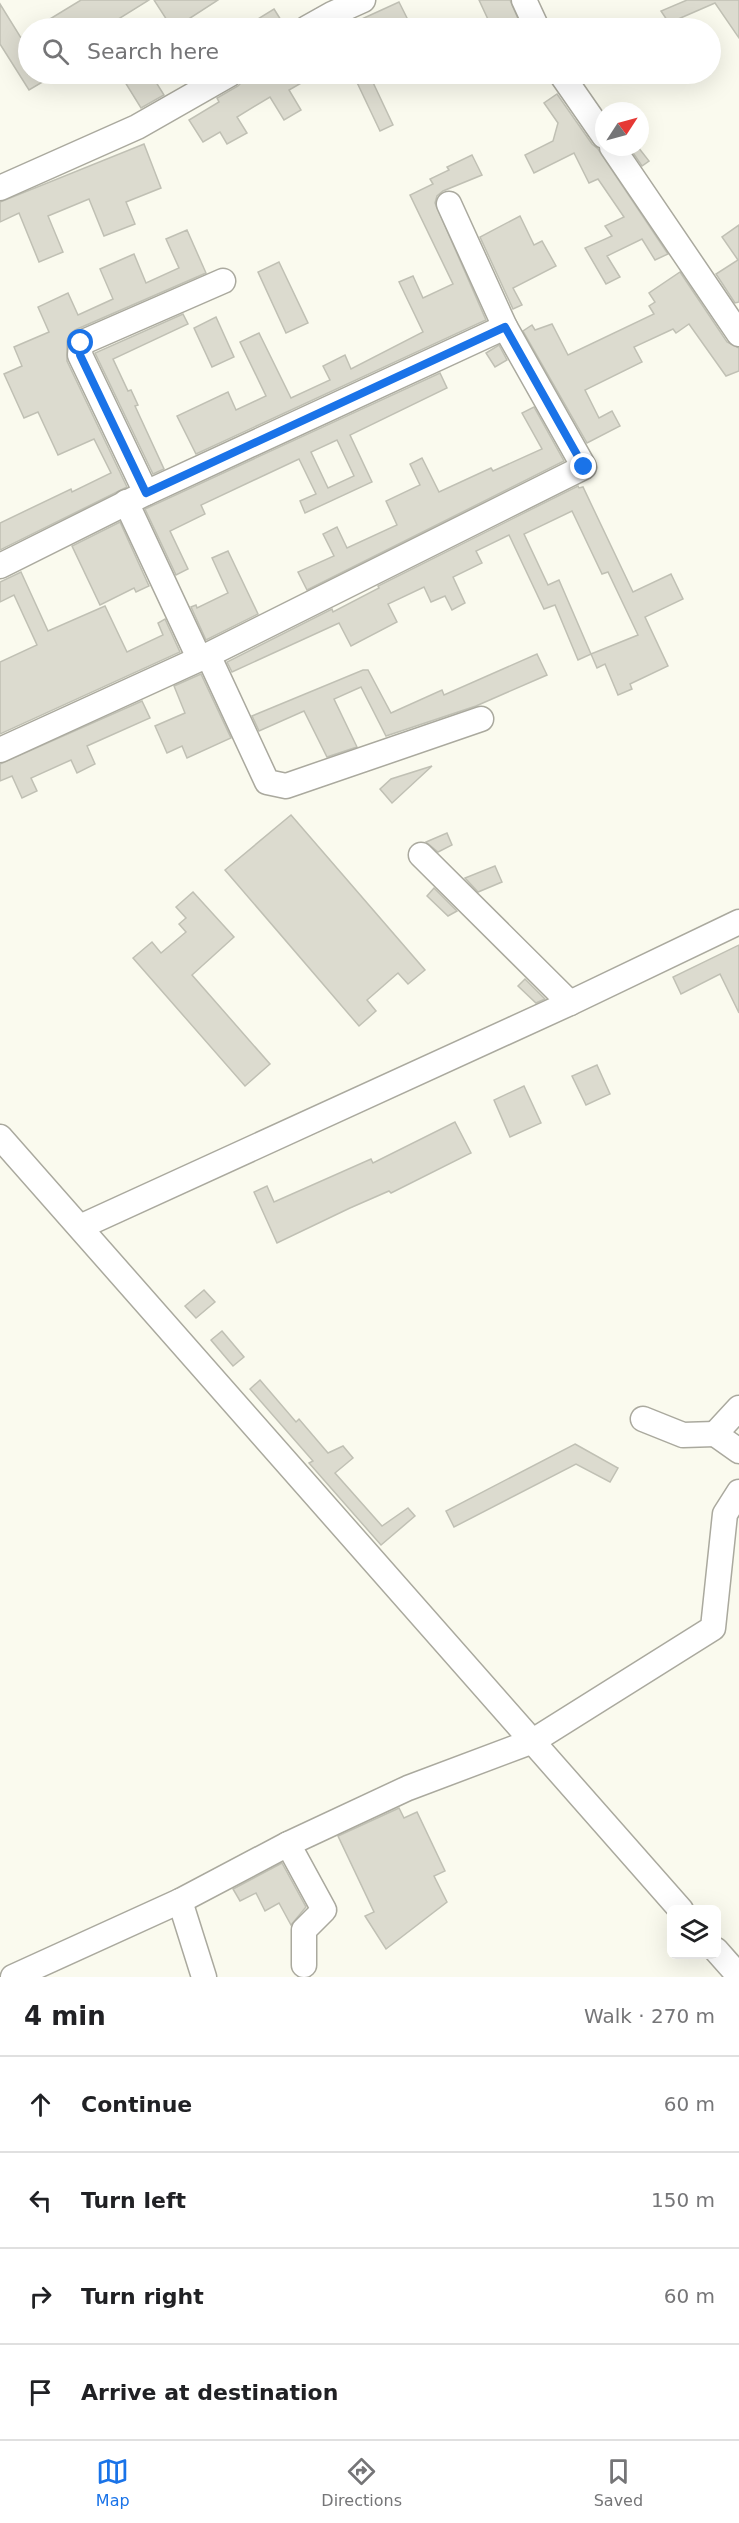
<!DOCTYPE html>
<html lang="en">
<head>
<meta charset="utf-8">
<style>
	:root { --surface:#fff; --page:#f6f6f6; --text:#202124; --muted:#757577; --line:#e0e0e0; --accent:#1a73e8 }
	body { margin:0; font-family:"DejaVu Sans",sans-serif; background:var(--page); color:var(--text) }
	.controls { position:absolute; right:18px; bottom:18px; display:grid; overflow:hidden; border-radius:9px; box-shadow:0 6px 24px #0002 }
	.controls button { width:54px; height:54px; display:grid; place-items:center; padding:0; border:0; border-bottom:2px solid var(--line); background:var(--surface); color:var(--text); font:30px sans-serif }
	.compass { position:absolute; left:595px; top:102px; width:54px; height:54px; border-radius:50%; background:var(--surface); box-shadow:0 6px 24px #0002; rotate:54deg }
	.stop { position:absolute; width:18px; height:18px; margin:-14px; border:4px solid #1a73e8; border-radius:50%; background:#fff }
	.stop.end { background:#1a73e8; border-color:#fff; box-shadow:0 2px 6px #0008 }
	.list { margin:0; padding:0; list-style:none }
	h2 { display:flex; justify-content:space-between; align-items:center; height:78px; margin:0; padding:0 24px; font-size:26px }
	h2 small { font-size:20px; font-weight:400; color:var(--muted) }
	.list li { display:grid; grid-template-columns:39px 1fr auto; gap:18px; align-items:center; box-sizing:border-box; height:96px; padding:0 24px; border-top:2px solid var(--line) }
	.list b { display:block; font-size:22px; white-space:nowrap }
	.list em { font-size:20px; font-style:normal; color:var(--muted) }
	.icon { flex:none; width:33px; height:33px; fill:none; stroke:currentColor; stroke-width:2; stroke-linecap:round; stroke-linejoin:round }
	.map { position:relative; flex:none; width:739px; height:1977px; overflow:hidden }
	.search { position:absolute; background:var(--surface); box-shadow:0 6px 24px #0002; left:18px; right:18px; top:18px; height:66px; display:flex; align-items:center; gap:15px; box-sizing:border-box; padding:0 21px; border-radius:33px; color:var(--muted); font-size:22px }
	.sheet { height:462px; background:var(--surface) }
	nav { display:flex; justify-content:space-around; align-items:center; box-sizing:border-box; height:84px; border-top:2px solid var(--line); background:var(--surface); font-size:16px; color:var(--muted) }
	nav a { display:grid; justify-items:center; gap:3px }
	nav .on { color:var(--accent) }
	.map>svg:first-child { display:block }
	.building { fill:#dcdbcf; stroke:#c0c0b4; stroke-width:1.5; fill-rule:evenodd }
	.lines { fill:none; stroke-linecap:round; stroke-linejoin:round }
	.minor-casing { stroke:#aaa99e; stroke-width:27 }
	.minor { stroke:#fff; stroke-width:24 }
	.route { stroke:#1a73e8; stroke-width:8 }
</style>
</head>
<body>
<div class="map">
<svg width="739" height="1977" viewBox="0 0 739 1977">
	<rect width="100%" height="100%" fill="#fafaee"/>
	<g class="building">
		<path d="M 81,0 L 149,0 L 104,28 L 35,28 Z"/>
		<path d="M 154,0 L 218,0 L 187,20 L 193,28 L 172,28 Z"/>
		<path d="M 479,0 L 510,0 L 522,28 L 492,28 Z"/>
		<path d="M 687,0 L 739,0 L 739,38 L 715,3 L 669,23 L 661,11 Z"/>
		<path d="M 399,2 L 412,28 L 342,28 Z"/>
		<path d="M 0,4 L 21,38 L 28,33 L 28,74 L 56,74 L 29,90 L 0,44 Z"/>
		<path d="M 274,9 L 286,28 L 243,28 Z"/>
		<path d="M 120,74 L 151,74 L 164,95 L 141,108 Z"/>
		<path d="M 244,74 L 317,74 L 289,90 L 301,110 L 284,120 L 270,97 L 237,117 L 247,133 L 227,144 L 220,132 L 203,142 L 189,120 L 219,102 L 217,98 L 238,86 L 243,81 Z"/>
		<path d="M 353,74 L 369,74 L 393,125 L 380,131 Z"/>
		<path d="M 557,94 L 592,144 L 598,149 L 668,254 L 655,260 L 642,239 L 607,256 L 620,277 L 606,284 L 585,248 L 612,236 L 605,226 L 624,217 L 598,179 L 589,183 L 574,153 L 534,173 L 525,155 L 553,141 L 558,123 L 544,103 Z"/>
		<path d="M 144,144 L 161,188 L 126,202 L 135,224 L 104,236 L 89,199 L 48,216 L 63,252 L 39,262 L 19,213 L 0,222 L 0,202 Z"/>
		<path d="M 629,147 L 638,147 L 649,161 L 642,166 Z"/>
		<path d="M 472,155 L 482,175 L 443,191 L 437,196 L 435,203 L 486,320 L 196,454 L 177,416 L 228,392 L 236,410 L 266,396 L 240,342 L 259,333 L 291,398 L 330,380 L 323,366 L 345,355 L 351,369 L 423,332 L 399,282 L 413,276 L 423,298 L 453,284 L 410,195 L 433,184 L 430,179 L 449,170 L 447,167 Z"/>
		<path d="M 520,216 L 534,245 L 542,241 L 556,266 L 513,288 L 522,305 L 513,309 L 480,237 Z"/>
		<path d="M 739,225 L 739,302 L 735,303 L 716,274 L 738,260 L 722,237 Z"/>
		<path d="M 187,230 L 206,273 L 75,330 L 70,334 L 67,341 L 67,361 L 127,487 L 0,550 L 0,523 L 71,489 L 72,492 L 111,473 L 94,439 L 58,455 L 38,412 L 24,418 L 4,374 L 22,366 L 14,347 L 49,332 L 38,307 L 68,293 L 78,315 L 113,299 L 100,269 L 134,254 L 146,283 L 179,268 L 166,239 Z"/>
		<path d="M 279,262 L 308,323 L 286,333 L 258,272 Z"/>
		<path d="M 680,272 L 727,342 L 739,348 L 739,371 L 726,376 L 689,324 L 676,333 L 673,329 L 634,347 L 642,362 L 585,390 L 599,418 L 612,411 L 620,426 L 587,443 L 523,331 L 532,325 L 535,330 L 552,324 L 568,355 L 654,314 L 649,306 L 655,302 L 649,293 Z"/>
		<path d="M 183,314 L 188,324 L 113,359 L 128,391 L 131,390 L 138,405 L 135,406 L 164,469 L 153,474 L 95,353 Z"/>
		<path d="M 216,317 L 234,357 L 212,367 L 194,328 Z"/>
		<path d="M 499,345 L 507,360 L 495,367 L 486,353 Z"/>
		<path d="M 440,373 L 447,388 L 350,435 L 372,482 L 305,513 L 300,501 L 316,494 L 299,459 L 201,505 L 205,514 L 170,531 L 188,569 L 176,575 L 145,509 ZM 337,440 L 354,476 L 328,488 L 311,452 Z"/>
		<path d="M 534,407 L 564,461 L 307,590 L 298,572 L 334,556 L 323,534 L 337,527 L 347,548 L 397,525 L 386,501 L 420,485 L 410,464 L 422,458 L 439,492 L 491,468 L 493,471 L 542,449 L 522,413 Z"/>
		<path d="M 578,486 L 579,488 L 583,487 L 633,592 L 671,574 L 683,599 L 645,617 L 668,666 L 630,684 L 632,689 L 618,695 L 605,664 L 597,668 L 591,654 L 578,660 L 555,605 L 544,609 L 509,535 L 476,551 L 482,563 L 453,577 L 465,603 L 452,610 L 445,596 L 431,602 L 424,587 L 388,604 L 397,622 L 351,646 L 339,623 L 232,672 L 227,662 L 332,609 L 333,612 L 379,588 L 378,586 ZM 572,511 L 602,574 L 608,572 L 638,635 L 591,654 L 559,580 L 548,585 L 524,534 Z"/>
		<path d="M 120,522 L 149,586 L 136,592 L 134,588 L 100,605 L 72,546 Z"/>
		<path d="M 228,551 L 258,614 L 206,640 L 191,607 L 196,605 L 197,608 L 228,593 L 212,558 Z"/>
		<path d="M 21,572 L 48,631 L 105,606 L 127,652 L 163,635 L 158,623 L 165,619 L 180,652 L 0,734 L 0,662 L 37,645 L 14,595 L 0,602 L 0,582 Z"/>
		<path d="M 537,654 L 547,675 L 476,706 L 386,736 L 361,687 L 334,699 L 357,747 L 327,757 L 304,711 L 259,731 L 252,716 L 363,670 L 368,670 L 391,713 L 442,690 L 444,695 Z"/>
		<path d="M 201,674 L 231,738 L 187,758 L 182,746 L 167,753 L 155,726 L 185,713 L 174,686 Z"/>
		<path d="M 142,701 L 150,718 L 87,746 L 95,764 L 77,773 L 71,760 L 31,778 L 37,791 L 22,798 L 12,776 L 0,781 L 0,764 Z"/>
		<path d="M 432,766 L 392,803 L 380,789 L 391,779 Z"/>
		<path d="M 291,815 L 425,970 L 408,984 L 398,973 L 374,994 L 367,1000 L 376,1011 L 359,1026 L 225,870 Z"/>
		<path d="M 447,833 L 452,845 L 438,852 L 426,842 Z"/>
		<path d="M 495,866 L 502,882 L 478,892 L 465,878 Z"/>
		<path d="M 434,888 L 457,911 L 448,916 L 427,896 Z"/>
		<path d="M 193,892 L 234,937 L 192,975 L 270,1064 L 245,1086 L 133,958 L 152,942 L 161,953 L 186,932 L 179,924 L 186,918 L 176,907 Z"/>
		<path d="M 739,945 L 739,1013 L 720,974 L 681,994 L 673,977 Z"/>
		<path d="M 525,979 L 545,999 L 536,1003 L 518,986 Z"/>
		<path d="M 597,1065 L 610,1094 L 586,1105 L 572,1076 Z"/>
		<path d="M 524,1086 L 541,1123 L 510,1137 L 494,1100 Z"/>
		<path d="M 455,1122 L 471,1153 L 391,1193 L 389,1191 L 350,1208 L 277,1243 L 254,1192 L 267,1186 L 274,1202 L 371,1159 L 373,1163 Z"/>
		<path d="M 204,1290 L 215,1302 L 196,1318 L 185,1306 Z"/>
		<path d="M 222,1331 L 244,1357 L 233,1366 L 211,1340 Z"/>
		<path d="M 260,1380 L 296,1422 L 299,1419 L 328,1453 L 343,1446 L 353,1458 L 335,1473 L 382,1526 L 408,1508 L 415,1516 L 381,1545 L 309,1463 L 313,1461 L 250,1389 Z"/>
		<path d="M 575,1444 L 618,1468 L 610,1482 L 576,1464 L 454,1527 L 446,1511 Z"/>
		<path d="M 399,1808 L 404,1818 L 417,1812 L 445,1871 L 434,1876 L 447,1902 L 386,1949 L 365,1916 L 374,1912 L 338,1836 Z"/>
		<path d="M 282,1863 L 306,1907 L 291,1925 L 279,1903 L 265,1911 L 256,1893 L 240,1901 L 233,1889 Z"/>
	</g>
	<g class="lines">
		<g class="minor-casing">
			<g id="minor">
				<path d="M 524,0 L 537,28"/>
				<path d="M 307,28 L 332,14 L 363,0"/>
				<path d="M 561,74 L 604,136"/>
				<path d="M 612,147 L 739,334"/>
				<path d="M 0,188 L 137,127 L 230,74"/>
				<path d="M 449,204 L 505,327"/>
				<path d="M 146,493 L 80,355 L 81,343 L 223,281"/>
				<path d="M 126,502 L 199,658"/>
				<path d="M 0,566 L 146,493 L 505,327 L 584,467 L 208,655 L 0,750"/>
				<path d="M 208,655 L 267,782 L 286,786 L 481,719"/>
				<path d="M 421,855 L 570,1003"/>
				<path d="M 0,1137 L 681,1910"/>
				<path d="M 80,1227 L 570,1003 L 739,922"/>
				<path d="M 739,1408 L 715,1434 L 739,1451"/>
				<path d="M 643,1419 L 683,1435 L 715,1434"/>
				<path d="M 288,1844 L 324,1910 L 304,1930 L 304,1965"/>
				<path d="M 180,1901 L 204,1977"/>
				<path d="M 716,1950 L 739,1976"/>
				<path d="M 13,1977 L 180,1901 L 288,1844 L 408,1788 L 533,1741 L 713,1628 L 725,1514 L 739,1492"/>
			</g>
		</g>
		<use href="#minor" class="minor"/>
	</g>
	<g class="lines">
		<path class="route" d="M 81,343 L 80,355 L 146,493 L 505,327 L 584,467"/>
	</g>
</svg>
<div class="controls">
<button><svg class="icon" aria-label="layers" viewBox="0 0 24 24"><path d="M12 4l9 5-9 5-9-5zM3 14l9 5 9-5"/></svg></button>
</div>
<svg class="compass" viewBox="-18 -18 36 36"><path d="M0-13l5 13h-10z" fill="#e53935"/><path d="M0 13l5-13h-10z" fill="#757577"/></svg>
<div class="stop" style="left:81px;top:343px"></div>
<div class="stop end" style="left:584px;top:467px"></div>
<div class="search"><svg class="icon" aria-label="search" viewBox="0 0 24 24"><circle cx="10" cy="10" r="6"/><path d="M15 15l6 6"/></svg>Search here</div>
</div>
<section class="sheet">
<h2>4 min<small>Walk · 270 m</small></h2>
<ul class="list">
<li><svg class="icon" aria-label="ahead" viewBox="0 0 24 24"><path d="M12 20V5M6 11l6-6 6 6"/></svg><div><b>Continue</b></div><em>60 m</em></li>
<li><svg class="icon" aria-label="left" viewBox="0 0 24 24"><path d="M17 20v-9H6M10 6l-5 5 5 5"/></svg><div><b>Turn left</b></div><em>150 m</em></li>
<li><svg class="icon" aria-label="right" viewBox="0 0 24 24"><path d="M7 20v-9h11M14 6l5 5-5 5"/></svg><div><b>Turn right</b></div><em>60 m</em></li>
<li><svg class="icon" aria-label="arrive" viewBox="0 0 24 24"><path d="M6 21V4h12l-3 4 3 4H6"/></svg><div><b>Arrive at destination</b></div></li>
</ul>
</section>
<nav>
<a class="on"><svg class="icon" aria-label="map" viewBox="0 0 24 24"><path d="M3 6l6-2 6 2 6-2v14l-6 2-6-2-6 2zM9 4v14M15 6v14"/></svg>Map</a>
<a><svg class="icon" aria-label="directions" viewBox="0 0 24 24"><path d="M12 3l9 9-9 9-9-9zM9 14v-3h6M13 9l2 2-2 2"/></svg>Directions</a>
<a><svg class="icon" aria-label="saved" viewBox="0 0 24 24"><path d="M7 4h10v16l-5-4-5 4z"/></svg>Saved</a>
</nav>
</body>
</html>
